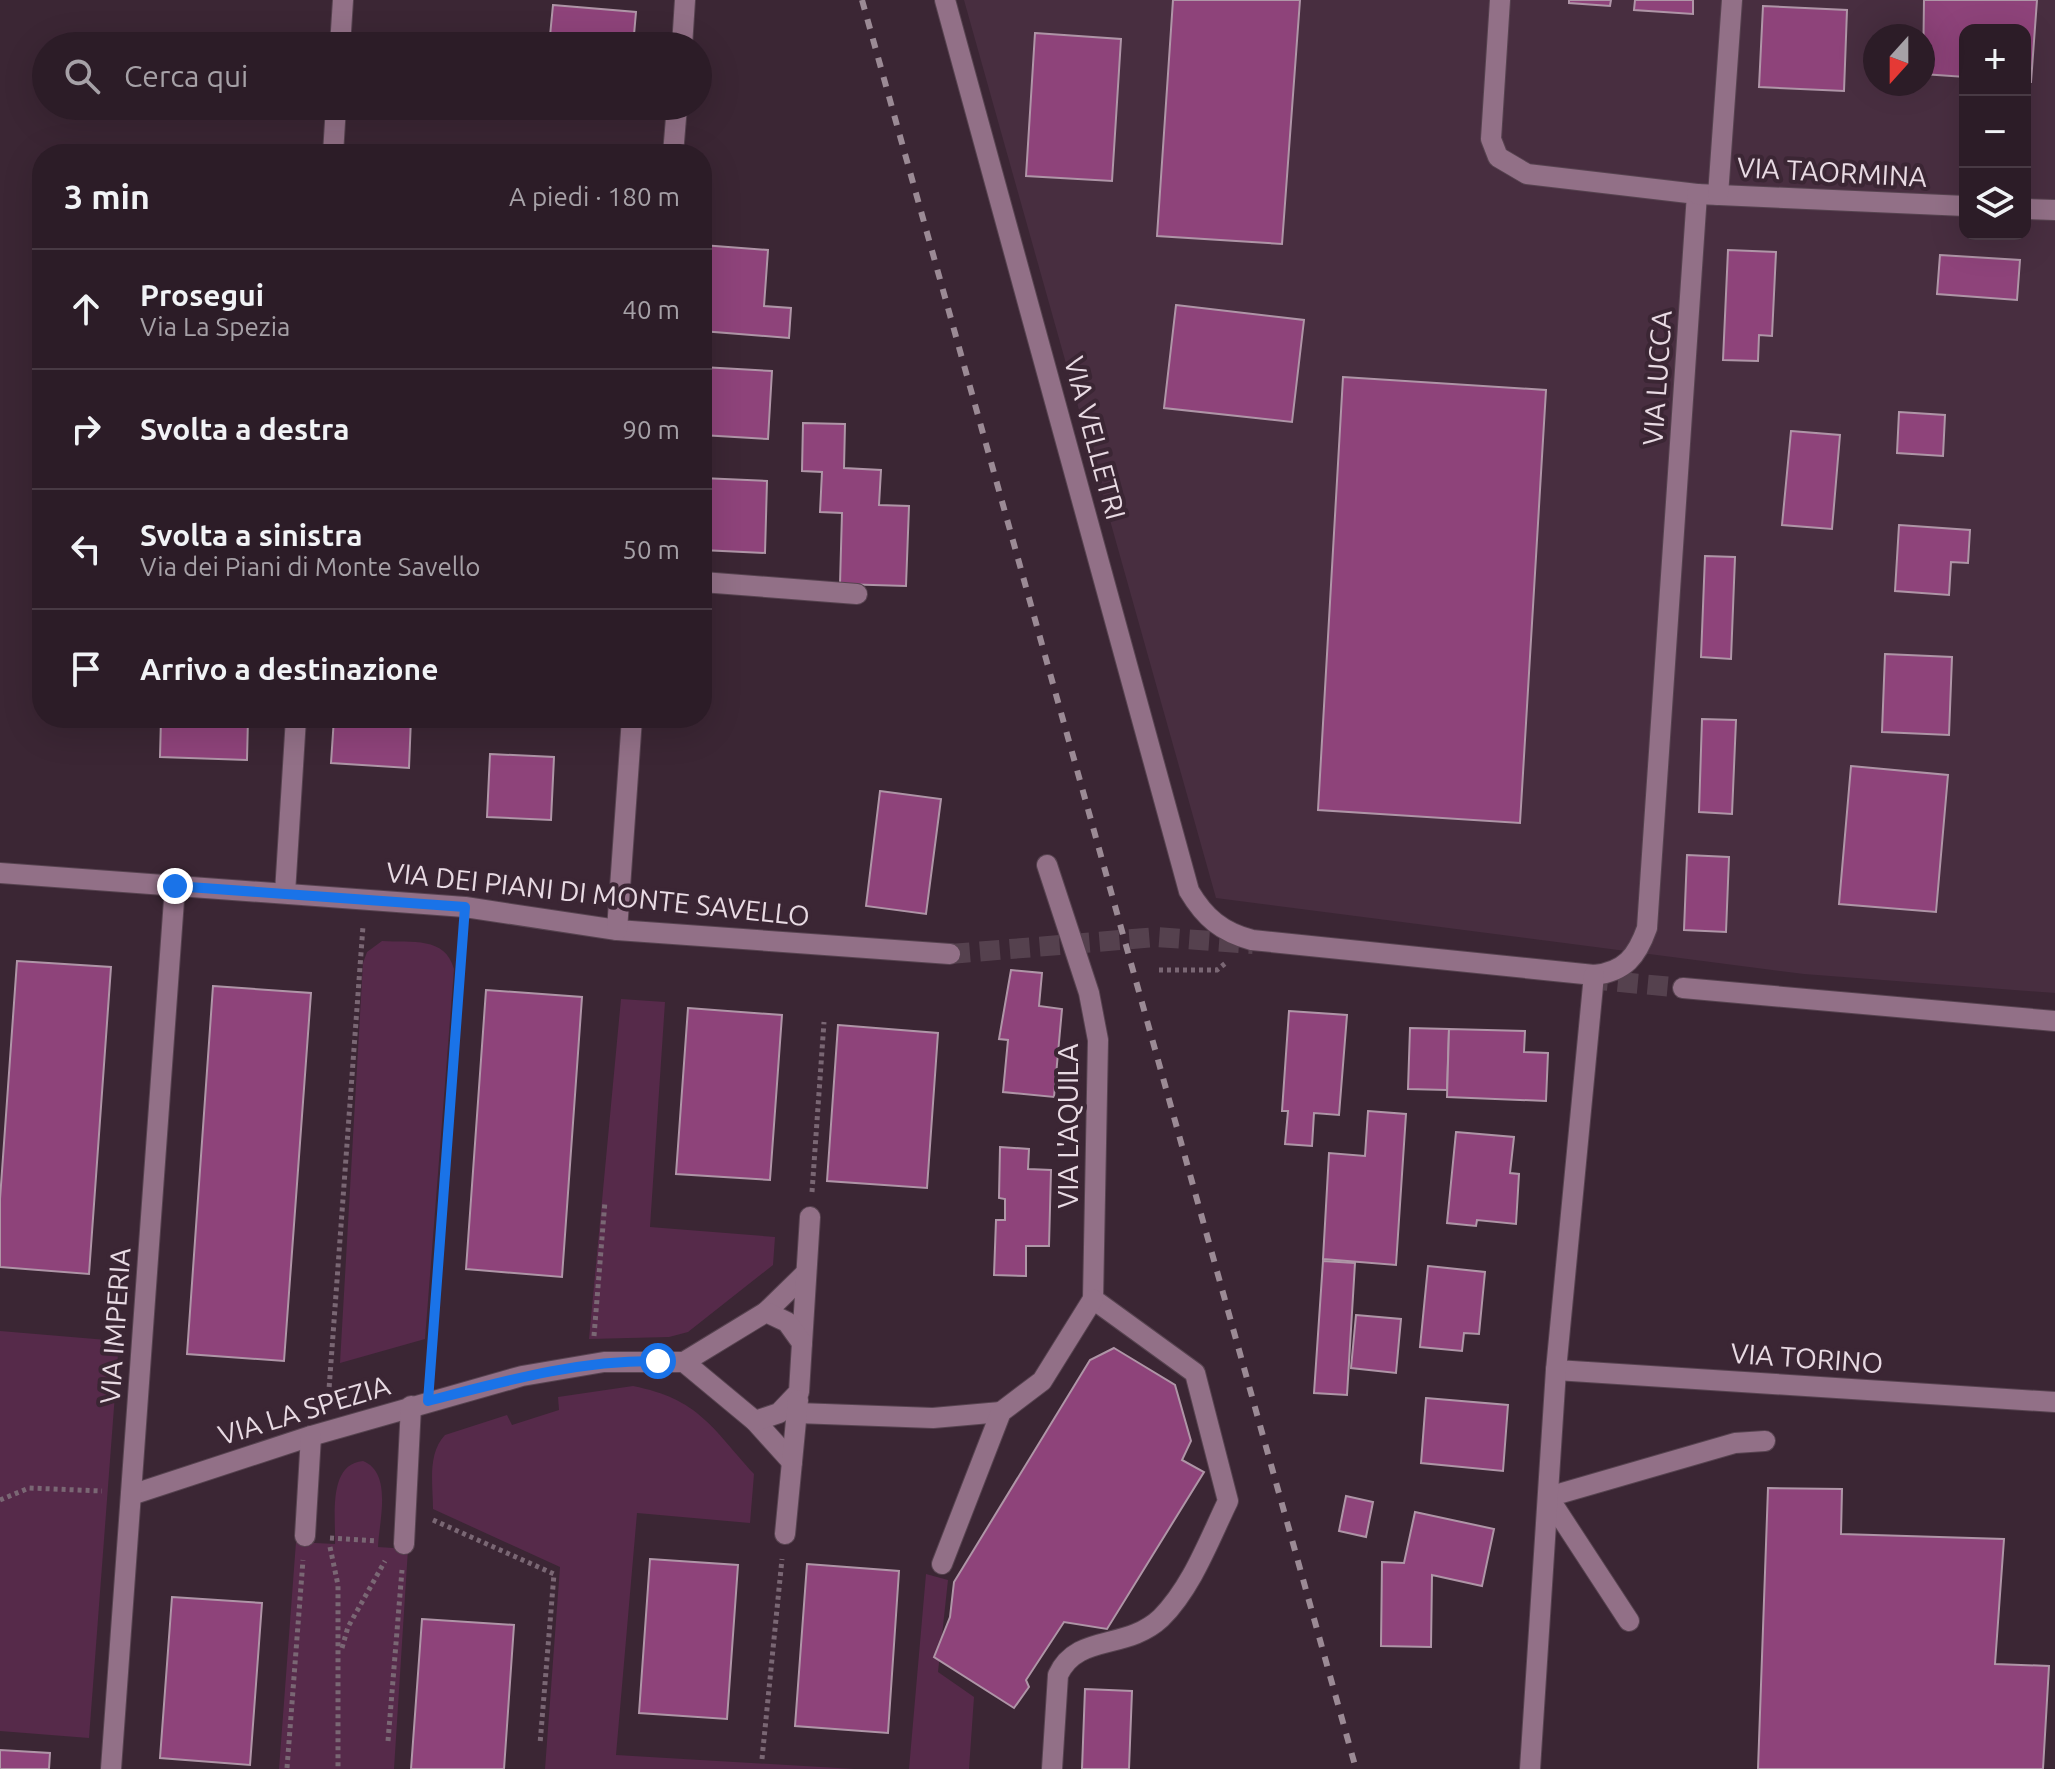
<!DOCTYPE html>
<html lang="it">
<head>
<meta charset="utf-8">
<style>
	:root { --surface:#2c1c27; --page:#382933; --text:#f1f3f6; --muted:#a6a1a7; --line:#483a44 }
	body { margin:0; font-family:Ubuntu,sans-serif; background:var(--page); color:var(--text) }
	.controls { position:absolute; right:24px; top:24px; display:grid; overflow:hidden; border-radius:16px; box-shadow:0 8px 32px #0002 }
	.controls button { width:72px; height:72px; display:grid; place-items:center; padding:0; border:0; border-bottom:2px solid var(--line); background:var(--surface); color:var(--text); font:40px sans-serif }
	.compass { position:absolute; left:1863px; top:24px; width:72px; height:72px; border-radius:50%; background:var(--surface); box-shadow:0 8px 32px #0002; rotate:201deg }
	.stop { position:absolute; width:24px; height:24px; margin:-18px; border:6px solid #1a73e8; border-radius:50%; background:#fff }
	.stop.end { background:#1a73e8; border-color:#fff; box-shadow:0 2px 8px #0008 }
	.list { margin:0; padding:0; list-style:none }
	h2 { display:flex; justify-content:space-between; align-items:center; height:104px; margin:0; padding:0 32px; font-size:34px }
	h2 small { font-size:26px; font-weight:400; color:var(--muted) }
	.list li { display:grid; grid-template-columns:52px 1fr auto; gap:24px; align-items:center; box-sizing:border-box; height:120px; padding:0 32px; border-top:2px solid var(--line) }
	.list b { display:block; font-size:30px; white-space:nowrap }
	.list p { margin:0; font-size:26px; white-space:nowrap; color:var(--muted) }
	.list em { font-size:26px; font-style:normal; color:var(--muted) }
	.icon { flex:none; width:44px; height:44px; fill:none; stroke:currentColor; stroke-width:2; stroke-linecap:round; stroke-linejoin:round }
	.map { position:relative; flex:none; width:2055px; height:1769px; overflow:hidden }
	.search { position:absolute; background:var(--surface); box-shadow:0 8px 32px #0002; left:32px; top:32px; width:680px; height:88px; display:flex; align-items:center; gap:20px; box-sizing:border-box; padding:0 28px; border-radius:44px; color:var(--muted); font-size:30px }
	.panel { position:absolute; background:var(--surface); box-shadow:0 8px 32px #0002; left:32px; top:144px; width:680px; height:584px; border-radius:32px }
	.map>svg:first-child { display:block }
	.built { fill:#482e40; fill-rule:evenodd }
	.green { fill:#562a4a }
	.building { fill:#8e437a; stroke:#af95a7; stroke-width:2 }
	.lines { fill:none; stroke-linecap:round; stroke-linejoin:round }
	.minor-tunnel { stroke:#55414e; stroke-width:20; stroke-dasharray:20 10; stroke-linecap:butt }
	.minor-casing { stroke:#574350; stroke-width:22 }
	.path { stroke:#7a6774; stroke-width:5; stroke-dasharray:4 4; stroke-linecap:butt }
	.minor { stroke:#927087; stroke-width:20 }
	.rail { stroke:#9b8a95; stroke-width:6; stroke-dasharray:10 10; stroke-linecap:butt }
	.route { stroke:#1a73e8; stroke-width:10 }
	.labels { text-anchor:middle; stroke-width:8; stroke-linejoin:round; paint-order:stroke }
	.street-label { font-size:28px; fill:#e8dae3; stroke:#3b2634 }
</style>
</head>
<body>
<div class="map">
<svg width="2055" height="1769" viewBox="0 0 2055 1769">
	<rect width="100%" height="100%" fill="#3b2634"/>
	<path class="built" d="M 964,0 L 2055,0 L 2055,993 L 1804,974 L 1216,898 ZM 1965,30 L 2025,30 L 2025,234 L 1965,234 ZM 1875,36 L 1923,36 L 1923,84 L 1875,84 Z"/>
	<g class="green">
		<path d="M 382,941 C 412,943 445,936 454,969 L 425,1339 L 340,1363 L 363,963 L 367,952 Z"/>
		<path d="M 621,999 L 665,1002 L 650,1227 L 775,1237 L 773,1265 L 688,1332 L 669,1337 L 589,1339 Z"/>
		<path d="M 0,1331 L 119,1341 L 89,1738 L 0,1731 Z"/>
		<path d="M 633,1386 C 699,1399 712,1428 754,1474 L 750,1523 L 637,1513 L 616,1755 L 855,1769 L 545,1769 L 560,1567 L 433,1509 C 433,1485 427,1454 445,1435 L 507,1415 L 512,1425 L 559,1410 L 558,1397 Z"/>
		<path d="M 363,1461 C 393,1473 379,1521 378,1547 L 408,1549 L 394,1769 L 279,1769 L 296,1542 L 335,1544 C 336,1519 327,1464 363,1461 Z"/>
		<path d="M 926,1574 L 948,1580 L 938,1672 L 974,1697 L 969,1769 L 909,1769 Z"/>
	</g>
	<g class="building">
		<path d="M 1173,0 L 1300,0 L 1282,244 L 1157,236 Z"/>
		<path d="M 1569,0 L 1611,0 L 1610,6 L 1569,3 Z"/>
		<path d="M 1635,0 L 1693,0 L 1693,14 L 1634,10 Z"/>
		<path d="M 1924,0 L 2037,0 L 2031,82 L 2025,82 L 2025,30 L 1965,30 L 1965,77 L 1923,74 Z"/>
		<path d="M 553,5 L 636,12 L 633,46 L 549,46 Z"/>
		<path d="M 1763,6 L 1847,10 L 1844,91 L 1759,87 Z"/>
		<path d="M 1035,33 L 1121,39 L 1112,181 L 1026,176 Z"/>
		<path d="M 702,245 L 768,250 L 764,306 L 791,308 L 789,338 L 702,331 Z"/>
		<path d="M 1728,250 L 1776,252 L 1772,336 L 1759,335 L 1758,361 L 1723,360 Z"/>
		<path d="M 1940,255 L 2020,260 L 2017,300 L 1937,294 Z"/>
		<path d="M 1176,305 L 1304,320 L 1292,422 L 1164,408 Z"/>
		<path d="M 702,367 L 772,371 L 768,439 L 702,435 Z"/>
		<path d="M 1343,377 L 1546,390 L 1520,823 L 1318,810 Z"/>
		<path d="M 1899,412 L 1945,415 L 1943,456 L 1897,453 Z"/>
		<path d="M 803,423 L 845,424 L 844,468 L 881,470 L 879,505 L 909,506 L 906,586 L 840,584 L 842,513 L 820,512 L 822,472 L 802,471 Z"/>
		<path d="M 1791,431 L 1840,435 L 1832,529 L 1782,525 Z"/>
		<path d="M 702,478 L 767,481 L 765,553 L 702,550 Z"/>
		<path d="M 1899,525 L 1970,530 L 1968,563 L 1951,562 L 1949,595 L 1895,591 Z"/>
		<path d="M 1705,556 L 1735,557 L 1731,659 L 1701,657 Z"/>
		<path d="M 1885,654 L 1952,657 L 1949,735 L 1882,732 Z"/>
		<path d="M 161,718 L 248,718 L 247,760 L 160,757 Z"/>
		<path d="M 334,718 L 411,718 L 409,768 L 331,763 Z"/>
		<path d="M 1702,719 L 1736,720 L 1732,814 L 1699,812 Z"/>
		<path d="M 490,754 L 554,757 L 551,820 L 487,817 Z"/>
		<path d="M 1851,766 L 1948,775 L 1936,912 L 1839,904 Z"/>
		<path d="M 880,791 L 941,799 L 926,914 L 866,906 Z"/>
		<path d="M 1687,855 L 1729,857 L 1726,932 L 1684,930 Z"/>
		<path d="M 17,961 L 111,967 L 89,1274 L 0,1267 L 0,1199 Z"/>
		<path d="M 1011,970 L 1042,973 L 1039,1006 L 1062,1009 L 1054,1097 L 1003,1092 L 1008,1040 L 999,1039 Z"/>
		<path d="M 213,986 L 311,993 L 284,1361 L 187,1354 Z"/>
		<path d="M 486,990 L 582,997 L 562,1277 L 466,1269 Z"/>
		<path d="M 688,1008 L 782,1015 L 770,1180 L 676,1174 Z"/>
		<path d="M 1289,1011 L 1347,1015 L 1339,1115 L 1314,1113 L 1312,1146 L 1285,1144 L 1288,1111 L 1282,1111 Z"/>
		<path d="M 838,1025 L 938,1033 L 927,1188 L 827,1181 Z"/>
		<path d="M 1410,1028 L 1449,1029 L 1447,1090 L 1408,1089 Z"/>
		<path d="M 1449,1029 L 1525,1031 L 1524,1052 L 1548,1053 L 1546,1101 L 1447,1097 Z"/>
		<path d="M 1368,1111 L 1406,1114 L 1396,1265 L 1323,1259 L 1329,1153 L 1365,1156 Z"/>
		<path d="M 1456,1132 L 1514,1137 L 1510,1173 L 1519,1174 L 1516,1224 L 1477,1220 L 1476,1226 L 1447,1223 Z"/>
		<path d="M 1000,1147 L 1029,1149 L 1028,1169 L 1051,1170 L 1049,1246 L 1026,1246 L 1026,1276 L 994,1275 L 996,1220 L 1005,1220 L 1005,1199 L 999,1198 Z"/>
		<path d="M 1323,1261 L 1355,1263 L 1347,1395 L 1314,1393 Z"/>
		<path d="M 1428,1266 L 1485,1272 L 1479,1334 L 1464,1333 L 1462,1351 L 1420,1347 Z"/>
		<path d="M 1356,1315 L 1401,1319 L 1396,1373 L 1351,1368 Z"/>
		<path d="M 1114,1348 L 1175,1385 L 1191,1441 L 1182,1460 L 1204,1472 L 1107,1629 L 1064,1622 L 1026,1680 L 1029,1687 L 1014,1708 L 934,1657 L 950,1617 L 954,1582 L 1090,1360 Z"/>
		<path d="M 1426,1398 L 1508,1405 L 1503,1471 L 1421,1463 Z"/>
		<path d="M 1768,1488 L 1842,1489 L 1841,1534 L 2004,1539 L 1995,1664 L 2049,1666 L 2043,1769 L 1758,1769 Z"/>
		<path d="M 1346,1496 L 1373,1502 L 1366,1537 L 1339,1531 Z"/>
		<path d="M 1415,1512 L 1494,1529 L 1482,1586 L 1432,1575 L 1431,1647 L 1381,1646 L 1382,1562 L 1404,1563 Z"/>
		<path d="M 650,1559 L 738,1565 L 727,1719 L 639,1713 Z"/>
		<path d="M 807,1564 L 899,1571 L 888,1733 L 795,1726 Z"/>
		<path d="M 172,1597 L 262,1603 L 250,1765 L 160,1758 Z"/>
		<path d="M 422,1619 L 514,1625 L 504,1769 L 411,1769 Z"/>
		<path d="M 1085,1689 L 1132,1691 L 1129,1769 L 1082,1769 Z"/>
		<path d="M 0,1750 L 50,1753 L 49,1769 L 0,1769 Z"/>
	</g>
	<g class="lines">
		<g class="minor-tunnel">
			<path d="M 950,954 L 1157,937 L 1253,944"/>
			<path d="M 1588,979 L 1683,988"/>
		</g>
		<g class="minor-casing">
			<g id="minor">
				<path d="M 945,0 L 1189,891 C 1205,918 1222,932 1252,940 L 1594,975 C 1625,972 1637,956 1647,928 L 1697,194 L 1527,174 L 1498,157 L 1491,139 L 1500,0"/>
				<path d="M 340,46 L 343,0"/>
				<path d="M 682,46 L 685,0"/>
				<path d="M 333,154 L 336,106"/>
				<path d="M 673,154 L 677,106"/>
				<path d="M 1697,194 L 1965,206"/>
				<path d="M 1718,195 L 1732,0"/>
				<path d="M 2025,209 L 2055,210"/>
				<path d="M 702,582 L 857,594"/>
				<path d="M 1047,865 L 1089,993 L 1098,1040 L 1093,1299 L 1195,1373 L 1228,1501 C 1209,1540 1192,1587 1161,1618 C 1126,1651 1077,1633 1058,1675 L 1052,1769"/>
				<path d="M 0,873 L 465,907 L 617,930 L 950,954"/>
				<path d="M 285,893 L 296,718"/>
				<path d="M 617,930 L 632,718"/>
				<path d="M 1683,988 L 2055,1021"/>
				<path d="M 766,1312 L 806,1273"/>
				<path d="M 802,1343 L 810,1217"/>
				<path d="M 1556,1370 L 2055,1402"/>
				<path d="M 797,1413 L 933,1418 L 1001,1412"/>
				<path d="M 755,1421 L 792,1462"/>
				<path d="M 131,1495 L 311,1436 L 522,1376 L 604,1362 L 684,1362 L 766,1312 L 787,1322 L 802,1343 L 799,1392 L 779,1413 L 755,1421 L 684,1362"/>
				<path d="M 785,1534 L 798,1400"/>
				<path d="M 305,1536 L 311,1436"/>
				<path d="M 404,1544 L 411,1406"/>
				<path d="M 942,1564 L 1001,1412 L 1042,1381 L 1093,1299"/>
				<path d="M 1629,1621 L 1548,1497 L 1735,1443 L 1765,1441"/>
				<path d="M 111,1769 L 175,886"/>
				<path d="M 1530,1769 L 1556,1370 L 1594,975"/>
			</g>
		</g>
		<g class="path">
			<path d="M 1159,970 L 1217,970 L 1227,962"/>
			<path d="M 812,1192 L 824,1022"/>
			<path d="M 594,1336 L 605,1201"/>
			<path d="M 431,1372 L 463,935"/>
			<path d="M 328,1403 L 363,926"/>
			<path d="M 0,1500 L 29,1488 L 102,1491"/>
			<path d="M 433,1520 L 554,1574 L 540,1744"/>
			<path d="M 330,1538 L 376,1541"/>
			<path d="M 330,1547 L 338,1585 L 338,1769"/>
			<path d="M 342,1648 L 348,1627 L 385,1561"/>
			<path d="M 388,1741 L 402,1570"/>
			<path d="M 762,1759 L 782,1559"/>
			<path d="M 287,1768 L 303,1560"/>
		</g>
		<use href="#minor" class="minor"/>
		<path class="rail" d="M 862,0 L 1356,1769"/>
	</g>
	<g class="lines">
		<path class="route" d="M 175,886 L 465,907 L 428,1401 C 505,1381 578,1360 658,1361"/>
	</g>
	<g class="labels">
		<g class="street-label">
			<text transform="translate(1832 172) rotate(3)" y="10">VIA TAORMINA</text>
			<text transform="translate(1657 378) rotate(-86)" y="10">VIA LUCCA</text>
			<text transform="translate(1095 438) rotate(75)" y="10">VIA VELLETRI</text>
			<text transform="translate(598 894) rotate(6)" y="10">VIA DEI PIANI DI MONTE SAVELLO</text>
			<text transform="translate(1068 1126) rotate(-90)" y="10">VIA L'AQUILA</text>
			<text transform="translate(115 1326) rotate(-86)" y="10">VIA IMPERIA</text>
			<text transform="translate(1807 1358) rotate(4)" y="10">VIA TORINO</text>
			<text transform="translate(304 1410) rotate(-17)" y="10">VIA LA SPEZIA</text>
		</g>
	</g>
</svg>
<div class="controls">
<button>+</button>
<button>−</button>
<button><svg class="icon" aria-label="layers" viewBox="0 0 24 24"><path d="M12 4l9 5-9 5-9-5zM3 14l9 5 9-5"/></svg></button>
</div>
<svg class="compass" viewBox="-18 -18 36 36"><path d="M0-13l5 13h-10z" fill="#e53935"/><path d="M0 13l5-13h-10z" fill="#a6a1a7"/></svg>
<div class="stop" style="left:658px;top:1361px"></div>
<div class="stop end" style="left:175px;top:886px"></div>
<div class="search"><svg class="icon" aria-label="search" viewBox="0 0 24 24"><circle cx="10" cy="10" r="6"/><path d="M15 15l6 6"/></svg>Cerca qui</div>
<section class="panel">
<h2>3 min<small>A piedi · 180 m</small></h2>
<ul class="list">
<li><svg class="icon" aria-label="ahead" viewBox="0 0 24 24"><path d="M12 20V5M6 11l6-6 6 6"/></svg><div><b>Prosegui</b><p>Via La Spezia</p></div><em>40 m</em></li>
<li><svg class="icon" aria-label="right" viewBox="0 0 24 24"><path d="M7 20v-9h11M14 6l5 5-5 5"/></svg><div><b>Svolta a destra</b></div><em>90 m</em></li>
<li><svg class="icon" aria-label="left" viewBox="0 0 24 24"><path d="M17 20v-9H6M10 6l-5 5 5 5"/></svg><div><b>Svolta a sinistra</b><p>Via dei Piani di Monte Savello</p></div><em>50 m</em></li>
<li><svg class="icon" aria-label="arrive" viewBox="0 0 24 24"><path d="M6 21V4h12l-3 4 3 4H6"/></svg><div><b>Arrivo a destinazione</b></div></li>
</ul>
</section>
</div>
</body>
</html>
